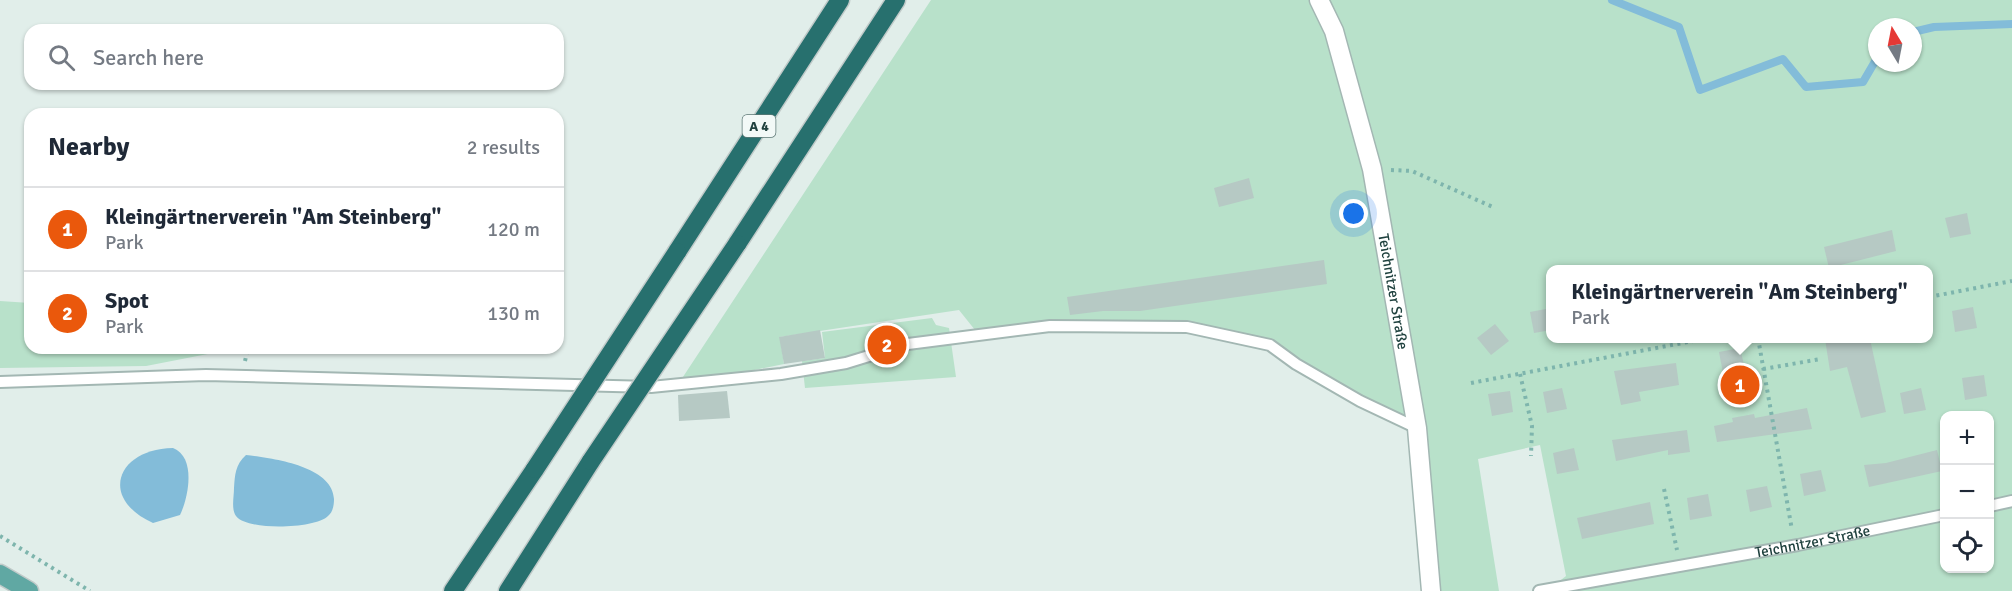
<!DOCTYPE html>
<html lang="en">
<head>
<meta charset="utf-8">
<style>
	:root { --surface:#fff; --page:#f6f6f7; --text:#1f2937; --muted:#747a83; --line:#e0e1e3; --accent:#ea580c }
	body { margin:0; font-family:Signika,sans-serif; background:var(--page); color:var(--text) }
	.controls { position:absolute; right:18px; bottom:18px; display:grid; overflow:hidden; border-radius:12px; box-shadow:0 2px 4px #0004 }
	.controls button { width:54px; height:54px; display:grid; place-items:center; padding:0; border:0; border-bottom:2px solid var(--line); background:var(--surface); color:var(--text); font:30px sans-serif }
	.compass { position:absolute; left:1868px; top:18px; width:54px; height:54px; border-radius:50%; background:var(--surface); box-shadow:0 2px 4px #0004; rotate:350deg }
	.you { position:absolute; left:1354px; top:214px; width:21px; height:21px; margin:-15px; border:4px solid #fff; border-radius:50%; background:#1a73e8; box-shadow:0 0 0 9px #1a73e833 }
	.badge { display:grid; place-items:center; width:39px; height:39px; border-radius:50%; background:var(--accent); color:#fff; font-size:20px; font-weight:700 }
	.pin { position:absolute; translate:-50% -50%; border:3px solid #fff; box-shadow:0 2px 6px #0006 }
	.popup { position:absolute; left:1546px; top:265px; width:387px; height:78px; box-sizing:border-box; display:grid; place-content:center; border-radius:12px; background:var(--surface); filter:drop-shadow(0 2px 4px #0005); font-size:20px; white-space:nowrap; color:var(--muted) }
	.popup b { font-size:22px; color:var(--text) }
	.popup::after { content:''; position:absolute; left:50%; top:100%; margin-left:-12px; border:12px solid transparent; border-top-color:var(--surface) }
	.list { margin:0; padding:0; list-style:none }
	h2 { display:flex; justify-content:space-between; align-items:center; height:78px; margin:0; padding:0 24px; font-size:26px }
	h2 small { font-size:20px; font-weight:400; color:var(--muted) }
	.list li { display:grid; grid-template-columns:39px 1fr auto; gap:18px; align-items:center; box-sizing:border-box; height:84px; padding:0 24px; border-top:2px solid var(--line) }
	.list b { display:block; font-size:22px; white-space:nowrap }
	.list p { margin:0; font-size:20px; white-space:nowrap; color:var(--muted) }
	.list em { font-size:20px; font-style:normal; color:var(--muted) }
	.icon { flex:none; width:33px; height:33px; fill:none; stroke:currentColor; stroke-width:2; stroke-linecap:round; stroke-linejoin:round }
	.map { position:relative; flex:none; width:2012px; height:591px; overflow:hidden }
	.search { position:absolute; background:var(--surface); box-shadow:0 2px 4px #0004; left:24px; top:24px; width:540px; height:66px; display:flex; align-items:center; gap:15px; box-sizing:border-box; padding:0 21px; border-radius:18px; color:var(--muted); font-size:22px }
	.panel { position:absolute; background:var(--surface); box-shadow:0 2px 4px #0004; left:24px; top:108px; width:540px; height:246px; border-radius:18px }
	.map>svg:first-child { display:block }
	.green { fill:#b8e1ca; fill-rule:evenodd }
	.water { fill:#83bcd9 }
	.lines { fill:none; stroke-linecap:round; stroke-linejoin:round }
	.stream { stroke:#83bcd9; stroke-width:8 }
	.building { fill:#b6c9c4 }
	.service-casing { stroke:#a3b7b3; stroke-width:14 }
	.minor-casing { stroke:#a3b7b3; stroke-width:21 }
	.primary-casing { stroke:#c0cac9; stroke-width:21 }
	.motorway-casing { stroke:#c0cac9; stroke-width:21 }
	.path { stroke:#7eb5ad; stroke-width:4; stroke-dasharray:3 4.5; stroke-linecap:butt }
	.service { stroke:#fff; stroke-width:10 }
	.minor { stroke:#fff; stroke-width:18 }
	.primary { stroke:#60a8a3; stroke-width:18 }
	.motorway { stroke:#27706e; stroke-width:18 }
	.motorway-bridge-casing { stroke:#c0cac9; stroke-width:21; stroke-linecap:butt }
	.motorway-bridge { stroke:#27706e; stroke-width:18 }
	.labels { text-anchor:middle; stroke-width:5; stroke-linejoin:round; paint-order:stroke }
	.shield { fill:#f2f9f7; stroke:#5e7876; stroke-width:1.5 }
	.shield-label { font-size:14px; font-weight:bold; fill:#1f413e }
	.street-label { font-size:15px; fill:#1f413e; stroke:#f2f9f7 }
</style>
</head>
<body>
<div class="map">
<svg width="2012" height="591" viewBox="0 0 2012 591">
	<rect width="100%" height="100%" fill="#e1eeea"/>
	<g class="green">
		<path d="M 931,0 L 2012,0 L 2012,591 L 1547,591 L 1566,576 L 1540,445 L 1478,459 L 1499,591 L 1431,591 L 1417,428 L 1270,345 L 1187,327 L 1050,326 L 979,335 L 959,310 L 780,337 L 784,364 L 677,386 ZM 1877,27 L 1913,27 L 1913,63 L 1877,63 ZM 1551,270 L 1929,270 L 1929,338 L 1551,338 ZM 1944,416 L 1990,416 L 1990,568 L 1944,568 Z"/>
		<path d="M 0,301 L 30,303 L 30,348 L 221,348 L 218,352 L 146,366 L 0,368 Z"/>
		<path d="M 932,318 L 936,325 L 949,328 L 956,377 L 805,388 L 802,361 L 825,358 L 822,332 Z"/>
	</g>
	<g class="water">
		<path d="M 173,448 C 196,457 189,496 180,515 L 153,523 C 98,498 117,449 173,448 Z"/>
		<path d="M 246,455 C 272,458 333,466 334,499 C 334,505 333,512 328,516 C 315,529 247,531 236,516 C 231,509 234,497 234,488 C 235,475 235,465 246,455 Z"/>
	</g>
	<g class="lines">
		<g class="stream">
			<path d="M 1612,0 L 1679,27 L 1700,90 L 1783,59 L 1806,87 L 1863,82 L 1877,58"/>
			<path d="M 1913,32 L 1934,27 L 2012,24"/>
		</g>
	</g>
	<g class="building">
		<path d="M 1249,178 L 1254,198 L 1219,207 L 1214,188 Z"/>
		<path d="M 1967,213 L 1971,234 L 1950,238 L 1945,218 Z"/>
		<path d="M 1892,230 L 1896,251 L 1829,268 L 1824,247 Z"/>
		<path d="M 1324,260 L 1327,284 L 1140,311 L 1103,311 L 1070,315 L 1067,297 Z"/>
		<path d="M 1973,307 L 1977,328 L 1955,332 L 1952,311 Z"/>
		<path d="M 1551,308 L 1551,330 L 1534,333 L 1530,312 Z"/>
		<path d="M 1495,324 L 1509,341 L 1491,355 L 1477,338 Z"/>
		<path d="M 820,330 L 825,358 L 784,364 L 779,337 Z"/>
		<path d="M 1825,339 L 1870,339 L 1886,412 L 1861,418 L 1847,367 L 1830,371 Z"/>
		<path d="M 1740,348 L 1745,369 L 1723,373 L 1719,352 Z"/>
		<path d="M 1676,363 L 1679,385 L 1639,392 L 1641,401 L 1621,405 L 1614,371 Z"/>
		<path d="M 1984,375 L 1987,396 L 1965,400 L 1962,378 Z"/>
		<path d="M 1562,388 L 1567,409 L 1547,413 L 1543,392 Z"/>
		<path d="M 1921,388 L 1926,410 L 1904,414 L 1900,393 Z"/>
		<path d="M 727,391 L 730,418 L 679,421 L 678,395 Z"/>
		<path d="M 1510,391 L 1513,412 L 1492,416 L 1488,394 Z"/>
		<path d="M 1807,408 L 1812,429 L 1717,442 L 1714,426 L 1733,422 L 1732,418 L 1754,414 L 1755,418 Z"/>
		<path d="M 1687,430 L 1690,452 L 1668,455 L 1668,450 L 1616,461 L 1612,440 Z"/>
		<path d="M 1574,448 L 1579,470 L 1557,474 L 1553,453 Z"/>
		<path d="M 1937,450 L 1942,471 L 1869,487 L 1864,465 L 1886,463 Z"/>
		<path d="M 1821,470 L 1826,491 L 1804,496 L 1800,474 Z"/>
		<path d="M 1767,486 L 1772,507 L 1750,512 L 1746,490 Z"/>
		<path d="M 1708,494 L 1712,516 L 1690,520 L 1687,498 Z"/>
		<path d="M 1650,502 L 1654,524 L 1582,539 L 1577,518 Z"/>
	</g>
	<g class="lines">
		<g class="service-casing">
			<g id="service">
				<path d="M 0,382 L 206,375 L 651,387 L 781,374 L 846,363 L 908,344 L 1050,326 L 1187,327 L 1270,345 L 1296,364 L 1360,401 L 1417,428"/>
				<path d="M 1990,506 L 2012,501"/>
				<path id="s1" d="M 1539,591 L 1798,545 L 1944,515"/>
			</g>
		</g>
		<g class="minor-casing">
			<g id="minor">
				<path id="s2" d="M 1319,0 L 1334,31 L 1372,169 L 1417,428 L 1431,591"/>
			</g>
		</g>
		<g class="primary-casing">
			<path id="primary" d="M 0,574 L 29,591"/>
		</g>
		<g class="motorway-casing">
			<g id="motorway">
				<path d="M 737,244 L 896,0"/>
				<path d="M 677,252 L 840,0"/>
				<path d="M 453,591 L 535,469"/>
				<path d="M 508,591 L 591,461"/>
			</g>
		</g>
		<g class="path">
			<path d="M 1391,170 L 1412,171 L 1495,208"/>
			<path d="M 1929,297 L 2012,281"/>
			<path d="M 1758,338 L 1792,530"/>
			<path d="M 245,361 L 248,348"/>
			<path d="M 1763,369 L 1821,359"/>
			<path d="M 1520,374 L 1532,426 L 1531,456"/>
			<path d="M 1471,383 L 1709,338"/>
			<path d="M 1664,489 L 1677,550"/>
			<path d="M 0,536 L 90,591"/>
		</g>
		<use href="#service" class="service"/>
		<use href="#minor" class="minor"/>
		<use href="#primary" class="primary"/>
		<use href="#motorway" class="motorway"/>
		<g class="motorway-bridge-casing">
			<g id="motorway-bridge">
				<path d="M 591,461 L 737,244"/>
				<path d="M 535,469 L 677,252"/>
			</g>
		</g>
		<use href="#motorway-bridge" class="motorway-bridge"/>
	</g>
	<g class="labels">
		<rect class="shield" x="742.5" y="115" width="33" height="22" rx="4.5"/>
		<g class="shield-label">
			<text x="759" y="131">A 4</text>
		</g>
		<g class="street-label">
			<text dy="5" stroke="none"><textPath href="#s2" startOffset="302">Teichnitzer Straße</textPath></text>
			<text dy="5" stroke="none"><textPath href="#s1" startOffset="278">Teichnitzer Straße</textPath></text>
		</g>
	</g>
</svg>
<div class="controls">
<button>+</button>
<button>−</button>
<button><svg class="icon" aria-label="locate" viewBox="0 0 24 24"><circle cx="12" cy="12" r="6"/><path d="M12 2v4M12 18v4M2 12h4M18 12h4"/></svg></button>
</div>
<svg class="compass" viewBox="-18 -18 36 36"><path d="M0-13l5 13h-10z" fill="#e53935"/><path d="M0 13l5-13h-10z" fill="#747a83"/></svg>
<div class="you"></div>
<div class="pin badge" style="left:1740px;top:385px">1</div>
<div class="popup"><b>Kleingärtnerverein &quot;Am Steinberg&quot;</b>Park</div>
<div class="pin badge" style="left:887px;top:345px">2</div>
<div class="search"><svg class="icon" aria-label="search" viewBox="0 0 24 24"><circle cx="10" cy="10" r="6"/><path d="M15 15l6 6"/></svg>Search here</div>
<section class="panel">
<h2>Nearby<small>2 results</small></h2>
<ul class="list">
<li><span class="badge">1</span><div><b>Kleingärtnerverein &quot;Am Steinberg&quot;</b><p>Park</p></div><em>120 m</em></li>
<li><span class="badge">2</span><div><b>Spot</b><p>Park</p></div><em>130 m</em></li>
</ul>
</section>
</div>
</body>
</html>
